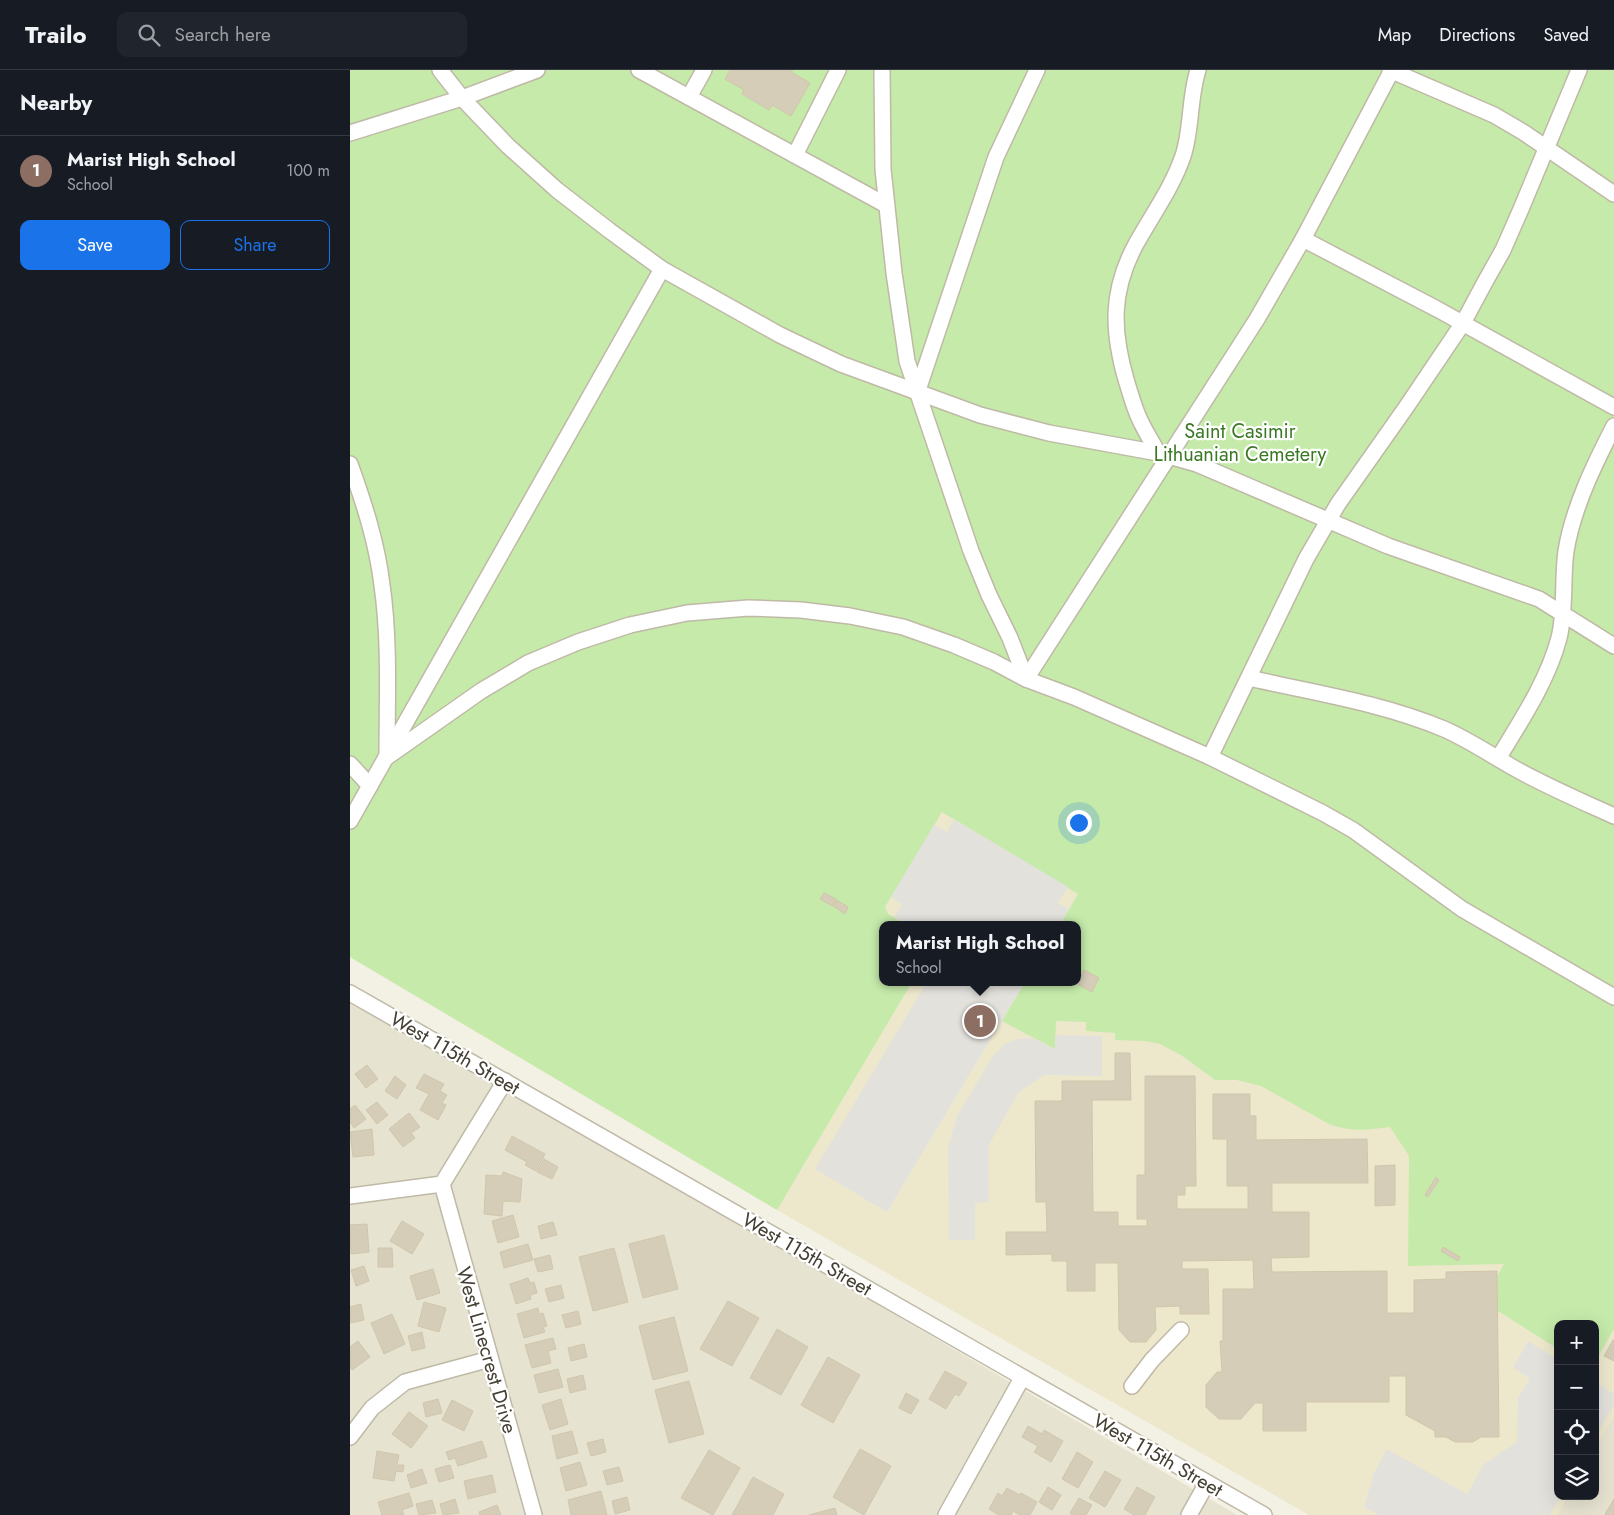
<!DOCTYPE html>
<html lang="en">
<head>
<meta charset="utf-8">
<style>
	:root { --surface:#171b24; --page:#20242c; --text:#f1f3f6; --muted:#9ea1a6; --line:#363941; --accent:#1a73e8 }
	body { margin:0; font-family:Jost,sans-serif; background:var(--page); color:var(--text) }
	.controls { position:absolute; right:15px; bottom:15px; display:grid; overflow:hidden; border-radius:10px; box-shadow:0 5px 20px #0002 }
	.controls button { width:45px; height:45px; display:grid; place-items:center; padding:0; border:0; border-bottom:1px solid var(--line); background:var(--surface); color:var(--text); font:25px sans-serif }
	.you { position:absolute; left:728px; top:752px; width:18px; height:18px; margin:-12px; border:4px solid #fff; border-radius:50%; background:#1a73e8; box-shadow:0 0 0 8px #1a73e833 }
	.badge { display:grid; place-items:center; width:32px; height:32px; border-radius:50%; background:var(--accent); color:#fff; font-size:16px; font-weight:700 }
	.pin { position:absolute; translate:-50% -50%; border:2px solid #fff; box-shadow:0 1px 5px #0006 }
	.popup { position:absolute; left:529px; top:851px; width:202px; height:65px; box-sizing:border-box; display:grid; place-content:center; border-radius:10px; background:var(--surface); filter:drop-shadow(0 1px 4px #0005); font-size:16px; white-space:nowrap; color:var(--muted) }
	.popup b { font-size:19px; color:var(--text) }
	.popup::after { content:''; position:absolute; left:50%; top:100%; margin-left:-10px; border:10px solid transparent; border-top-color:var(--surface) }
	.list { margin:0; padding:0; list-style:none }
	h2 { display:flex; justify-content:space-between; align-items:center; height:65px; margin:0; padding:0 20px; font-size:21px }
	h2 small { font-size:16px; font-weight:400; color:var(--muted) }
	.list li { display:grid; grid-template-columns:32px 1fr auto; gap:15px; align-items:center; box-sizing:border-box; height:70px; padding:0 20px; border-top:1px solid var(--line) }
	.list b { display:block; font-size:19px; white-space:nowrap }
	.list p { margin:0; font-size:16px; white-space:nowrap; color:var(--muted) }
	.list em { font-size:16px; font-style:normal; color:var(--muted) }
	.actions { display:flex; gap:10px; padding:15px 20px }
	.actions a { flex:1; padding:11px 0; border:1px solid var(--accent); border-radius:10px; text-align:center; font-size:18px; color:var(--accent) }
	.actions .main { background:var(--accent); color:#fff }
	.icon { flex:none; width:28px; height:28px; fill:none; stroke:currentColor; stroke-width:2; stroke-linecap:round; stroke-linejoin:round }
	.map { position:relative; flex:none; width:1264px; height:1445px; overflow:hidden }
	header { display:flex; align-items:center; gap:30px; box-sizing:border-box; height:70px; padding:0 25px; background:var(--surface); border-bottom:1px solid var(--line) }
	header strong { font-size:24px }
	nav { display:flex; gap:28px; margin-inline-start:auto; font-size:18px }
	.search { width:350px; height:45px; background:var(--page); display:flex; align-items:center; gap:12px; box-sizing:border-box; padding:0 18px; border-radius:10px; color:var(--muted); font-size:19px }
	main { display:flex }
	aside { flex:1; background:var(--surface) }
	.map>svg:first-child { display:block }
	.residential { fill:#e7e3d1 }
	.education { fill:#ede8cc; fill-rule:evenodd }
	.green { fill:#c5eaaa }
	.parking { fill:#e3e1dc }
	.building { fill:#d5cdb8; stroke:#d0c6ab }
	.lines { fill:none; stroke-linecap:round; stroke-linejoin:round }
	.minor-casing { stroke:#bfb9a6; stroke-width:18 }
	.minor { stroke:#fff; stroke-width:15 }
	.labels { text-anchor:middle; stroke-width:4.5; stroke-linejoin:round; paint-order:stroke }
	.park-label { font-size:20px; fill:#3a7924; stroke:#fff }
	.street-label { font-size:20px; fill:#454033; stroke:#fff }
</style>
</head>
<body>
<header>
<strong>Trailo</strong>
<div class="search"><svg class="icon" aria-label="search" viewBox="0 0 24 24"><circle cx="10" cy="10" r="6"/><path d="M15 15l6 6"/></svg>Search here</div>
<nav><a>Map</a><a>Directions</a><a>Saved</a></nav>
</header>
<main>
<aside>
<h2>Nearby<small></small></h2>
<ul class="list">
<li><span class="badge" style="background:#8d6e63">1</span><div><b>Marist High School</b><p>School</p></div><em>100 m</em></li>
</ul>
<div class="actions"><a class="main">Save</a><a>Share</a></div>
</aside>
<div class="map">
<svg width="1264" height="1445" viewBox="0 0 1264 1445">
	<rect width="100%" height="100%" fill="#f3f0e4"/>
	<g class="residential">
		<path d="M 0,931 L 366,1140 L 887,1445 L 0,1445 Z"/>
		<path d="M 1264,1345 L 1264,1445 L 1207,1445 L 1218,1426 L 1245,1426 L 1245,1378 Z"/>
	</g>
	<path class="education" d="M 255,589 L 1264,1014 L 1264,1345 L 1245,1378 L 1245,1254 L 1208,1254 L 1208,1426 L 1218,1426 L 1207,1445 L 959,1445 L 427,1140 L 0,887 ZM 532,855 L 728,855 L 728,912 L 532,912 Z"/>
	<path class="green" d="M 0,0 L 1264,0 L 1264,1259 L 1245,1292 L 1245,1254 L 1208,1254 L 1208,1279 L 1148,1241 L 1147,1207 L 1154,1194 L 1058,1196 L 1059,1086 L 1040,1057 C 1016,1060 1002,1062 979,1054 L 911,1016 L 887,1010 L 865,1010 L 831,985 L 810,974 L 796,971 L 765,970 L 765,963 L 736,961 L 736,952 L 706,951 L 705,979 L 652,951 L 675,912 L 728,912 L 728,855 L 710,855 L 728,824 L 592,742 L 535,837 L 538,844 L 557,855 L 532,855 L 532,912 L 562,912 L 427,1140 L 0,887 Z"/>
	<g class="parking">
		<path d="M 604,749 L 718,817 L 708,833 L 719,839 L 710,855 L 557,855 L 544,847 L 552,834 L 541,827 L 584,755 L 597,762 Z"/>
		<path d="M 577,912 L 675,912 L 537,1142 L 465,1099 Z"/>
		<path d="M 705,965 L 752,966 L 752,1006 L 694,1005 L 668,1023 L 639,1075 L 639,1132 L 625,1133 L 625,1170 L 599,1170 L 598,1078 L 607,1046 L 643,986 L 655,974 L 668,969 L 683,968 L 705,979 Z"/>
		<path d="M 1178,1271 L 1208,1290 L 1208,1426 L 1211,1426 L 1200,1445 L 1029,1445 L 1014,1437 L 1024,1403 L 1037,1379 L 1117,1424 L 1134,1394 L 1167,1372 L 1168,1328 L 1180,1308 L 1163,1298 Z"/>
		<path d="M 1245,1312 L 1264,1324 L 1264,1335 L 1245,1367 Z"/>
	</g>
	<g class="building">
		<path d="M 380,0 L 443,0 L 441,2 L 460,13 L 441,46 L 422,35 L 419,40 L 392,24 L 394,20 L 375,9 Z"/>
		<path d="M 474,823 L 486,829 L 482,836 L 470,829 Z"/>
		<path d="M 487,830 L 498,837 L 495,844 L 483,836 Z"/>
		<path d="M 734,900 L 749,908 L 742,922 L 727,914 Z"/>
		<path d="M 765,983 L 780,983 L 781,1030 L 742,1030 L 743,1142 L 768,1142 L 768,1156 L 797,1156 L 797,1149 L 787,1149 L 787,1105 L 795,1105 L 795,1006 L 845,1006 L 846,1116 L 835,1116 L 835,1125 L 827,1125 L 827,1139 L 898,1139 L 898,1116 L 877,1116 L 877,1069 L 863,1069 L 863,1024 L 900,1024 L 900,1046 L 906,1046 L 906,1070 L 1017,1069 L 1018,1113 L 922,1113 L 922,1142 L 959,1142 L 959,1187 L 921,1188 L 922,1202 L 1037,1201 L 1037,1243 L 1064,1243 L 1064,1210 L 1096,1209 L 1096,1202 L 1147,1201 L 1149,1367 L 1131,1367 L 1123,1372 L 1105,1372 L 1096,1367 L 1085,1367 L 1085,1361 L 1056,1345 L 1056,1306 L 1039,1306 L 1039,1332 L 956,1332 L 956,1361 L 913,1361 L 913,1333 L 905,1333 L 891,1349 L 869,1349 L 856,1337 L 856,1315 L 867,1302 L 872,1302 L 870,1271 L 873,1271 L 873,1219 L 904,1219 L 903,1190 L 832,1191 L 832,1199 L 858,1199 L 859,1244 L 830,1244 L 830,1236 L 805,1237 L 806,1260 L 796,1272 L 780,1272 L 769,1260 L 768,1193 L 745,1193 L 745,1221 L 717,1221 L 717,1191 L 702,1191 L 702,1184 L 656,1185 L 656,1162 L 697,1162 L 696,1132 L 686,1132 L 685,1031 L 712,1031 L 712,1011 L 765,1011 Z"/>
		<path d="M 17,995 L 28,1009 L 16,1018 L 5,1004 Z"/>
		<path d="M 74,1004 L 94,1014 L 90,1021 L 97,1025 L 92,1033 L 96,1035 L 88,1050 L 70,1040 L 79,1024 L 66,1018 Z"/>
		<path d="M 45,1006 L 56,1015 L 47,1029 L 35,1021 Z"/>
		<path d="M 27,1032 L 38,1045 L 27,1054 L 16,1040 Z"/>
		<path d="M 5,1035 L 16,1049 L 4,1058 L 0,1052 L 0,1039 Z"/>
		<path d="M 59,1043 L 70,1057 L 61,1063 L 65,1068 L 53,1077 L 39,1059 Z"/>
		<path d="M 22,1059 L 24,1085 L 3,1087 L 0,1062 Z"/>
		<path d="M 162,1066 L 195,1084 L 186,1101 L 175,1095 L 177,1092 L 155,1080 Z"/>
		<path d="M 194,1089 L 208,1097 L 202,1109 L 187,1102 Z"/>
		<path d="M 1045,1095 L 1045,1135 L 1025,1136 L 1025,1096 Z"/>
		<path d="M 153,1102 L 172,1109 L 170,1132 L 153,1131 L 152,1146 L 134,1144 L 136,1105 L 152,1106 Z"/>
		<path d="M 1086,1107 L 1089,1110 L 1078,1127 L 1075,1125 Z"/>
		<path d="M 163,1145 L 169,1167 L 148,1173 L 142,1151 Z"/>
		<path d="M 52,1151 L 74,1164 L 62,1184 L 40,1171 Z"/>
		<path d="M 203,1152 L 207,1165 L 191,1169 L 188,1156 Z"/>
		<path d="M 17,1154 L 19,1182 L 1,1184 L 0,1155 Z"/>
		<path d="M 314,1165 L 328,1219 L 293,1228 L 279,1174 Z"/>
		<path d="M 178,1174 L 183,1190 L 154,1198 L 150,1182 Z"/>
		<path d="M 1093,1177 L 1110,1187 L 1108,1191 L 1091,1181 Z"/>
		<path d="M 28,1178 L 42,1178 L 43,1197 L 28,1197 Z"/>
		<path d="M 264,1178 L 278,1232 L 243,1241 L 229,1187 Z"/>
		<path d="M 200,1185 L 203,1199 L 188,1202 L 184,1189 Z"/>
		<path d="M 14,1196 L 19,1211 L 6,1216 L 1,1200 Z"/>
		<path d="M 83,1199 L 90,1223 L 67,1230 L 60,1206 Z"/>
		<path d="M 178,1208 L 180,1213 L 184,1212 L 187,1223 L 180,1225 L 181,1229 L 166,1234 L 160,1214 Z"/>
		<path d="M 211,1215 L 214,1228 L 199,1232 L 195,1219 Z"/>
		<path d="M 378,1231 L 409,1248 L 382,1296 L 350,1279 Z"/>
		<path d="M 74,1232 L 96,1238 L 89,1262 L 68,1256 Z"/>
		<path d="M 11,1234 L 14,1250 L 1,1253 L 0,1237 Z"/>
		<path d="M 188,1238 L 189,1244 L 193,1243 L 197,1256 L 193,1257 L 195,1262 L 174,1268 L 167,1244 Z"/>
		<path d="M 228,1241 L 231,1254 L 216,1258 L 212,1245 Z"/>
		<path d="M 42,1244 L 55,1274 L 34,1284 L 21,1253 Z"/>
		<path d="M 324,1247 L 338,1301 L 303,1310 L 289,1256 Z"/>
		<path d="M 427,1259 L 458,1277 L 431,1325 L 400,1308 Z"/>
		<path d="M 72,1262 L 75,1278 L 62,1281 L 58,1266 Z"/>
		<path d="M 203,1268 L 206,1279 L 198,1281 L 201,1293 L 182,1298 L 175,1275 Z"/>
		<path d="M 1263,1270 L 1264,1270 L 1264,1291 L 1254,1286 Z"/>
		<path d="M 8,1271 L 20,1287 L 2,1300 L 0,1297 L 0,1277 Z"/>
		<path d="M 234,1274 L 237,1287 L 221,1291 L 218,1278 Z"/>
		<path d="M 478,1287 L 510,1305 L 483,1353 L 451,1335 Z"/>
		<path d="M 208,1299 L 213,1317 L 189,1323 L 184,1305 Z"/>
		<path d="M 595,1301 L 617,1313 L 609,1326 L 605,1324 L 596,1339 L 579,1329 Z"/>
		<path d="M 233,1305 L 236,1319 L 220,1323 L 217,1309 Z"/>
		<path d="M 339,1311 L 354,1364 L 319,1373 L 305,1320 Z"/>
		<path d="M 556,1323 L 569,1330 L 561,1344 L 549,1338 Z"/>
		<path d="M 88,1329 L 92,1343 L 76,1347 L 73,1333 Z"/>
		<path d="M 211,1329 L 218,1354 L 200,1360 L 192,1335 Z"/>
		<path d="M 102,1330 L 123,1341 L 114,1361 L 92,1350 Z"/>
		<path d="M 59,1342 L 78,1356 L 61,1378 L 42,1364 Z"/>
		<path d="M 678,1356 L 692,1364 L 694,1360 L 713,1371 L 701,1392 L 684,1382 L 688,1376 L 672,1367 Z"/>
		<path d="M 222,1361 L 228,1383 L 207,1389 L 202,1366 Z"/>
		<path d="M 253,1369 L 256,1382 L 241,1386 L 237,1373 Z"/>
		<path d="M 132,1371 L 137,1387 L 108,1396 L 105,1388 L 99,1390 L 96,1382 Z"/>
		<path d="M 510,1379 L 541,1396 L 514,1445 L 483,1427 Z"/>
		<path d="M 359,1380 L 390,1398 L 363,1445 L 331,1428 Z"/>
		<path d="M 27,1381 L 49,1385 L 47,1395 L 54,1395 L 53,1402 L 46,1401 L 44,1411 L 23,1408 Z"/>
		<path d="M 727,1382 L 743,1392 L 728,1418 L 712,1409 Z"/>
		<path d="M 230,1392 L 237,1415 L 216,1421 L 210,1398 Z"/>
		<path d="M 100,1395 L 104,1408 L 89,1412 L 85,1399 Z"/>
		<path d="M 269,1397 L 273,1411 L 257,1415 L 253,1401 Z"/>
		<path d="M 72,1399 L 77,1413 L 61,1418 L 57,1405 Z"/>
		<path d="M 755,1401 L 771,1410 L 755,1437 L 739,1428 Z"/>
		<path d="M 142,1405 L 146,1422 L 118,1429 L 114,1411 Z"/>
		<path d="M 403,1407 L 434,1424 L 423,1445 L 382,1445 Z"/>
		<path d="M 698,1417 L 711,1425 L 702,1440 L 689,1432 Z"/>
		<path d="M 787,1417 L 805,1427 L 795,1445 L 784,1445 L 774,1439 Z"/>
		<path d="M 657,1418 L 670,1425 L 671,1423 L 687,1432 L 680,1445 L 670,1445 L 663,1441 L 661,1445 L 649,1445 L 639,1439 L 648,1423 L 652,1426 Z"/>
		<path d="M 251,1421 L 257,1445 L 221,1445 L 218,1430 Z"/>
		<path d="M 59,1423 L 63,1436 L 52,1440 L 54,1445 L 32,1445 L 28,1432 Z"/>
		<path d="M 277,1427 L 280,1440 L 265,1444 L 262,1431 Z"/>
		<path d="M 729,1428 L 742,1435 L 736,1445 L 723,1445 L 720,1443 Z"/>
		<path d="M 105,1429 L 109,1443 L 93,1445 L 90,1434 Z"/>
		<path d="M 1264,1429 L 1264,1445 L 1257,1445 L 1255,1444 Z"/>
		<path d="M 82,1430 L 86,1443 L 69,1445 L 66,1434 Z"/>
		<path d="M 147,1435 L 151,1445 L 130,1445 L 129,1442 Z"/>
		<path d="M 485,1438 L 487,1445 L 459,1445 Z"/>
	</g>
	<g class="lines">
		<g class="minor-casing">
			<g id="minor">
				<path d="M 90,0 L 112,28 L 158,76 L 207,120 L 260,161 L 312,199 L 430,265 L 491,294 L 630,345 L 699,363 L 808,383 L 847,394 L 1038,476 L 1189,529 L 1264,576"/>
				<path d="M 289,0 L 536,135"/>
				<path d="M 532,0 L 533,99 L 544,203 L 557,291 L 621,481 L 639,525 L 660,568 L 676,609"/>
				<path d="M 1040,0 L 1144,45 L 1173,62 L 1264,124"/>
				<path d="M 339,27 L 354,0"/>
				<path d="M 0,63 L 112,28 L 187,0"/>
				<path d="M 445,85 L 488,0"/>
				<path d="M 953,169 L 1087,239 L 1264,337"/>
				<path d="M 567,323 L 646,87 L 687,0"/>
				<path d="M 808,383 C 802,372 795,361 790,350 C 784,338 781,325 777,313 C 762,262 760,222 786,174 C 802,145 822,118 833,86 C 842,59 839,28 848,0"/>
				<path d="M 0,394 C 14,433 27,473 32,515 C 40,571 37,629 37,686"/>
				<path d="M 899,608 C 965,623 1032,633 1094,659 C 1119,670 1141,685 1164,698 C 1196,716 1231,731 1264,746"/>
				<path d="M 676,609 L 907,249 L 953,169 L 1042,0"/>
				<path d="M 37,687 L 131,621 L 178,593 L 228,572 L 280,555 L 337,543 L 398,538 L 451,540 L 500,546 L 553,557 L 604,575 L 644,592 L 676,609 L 724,627 L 860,687 L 973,743 L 1003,760 L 1112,839 L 1264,927"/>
				<path d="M 860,687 L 956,489 L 988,434 L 1057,336 L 1113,253 L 1135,212 L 1153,180 L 1171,139 L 1229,0"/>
				<path d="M 1149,687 C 1171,651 1198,610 1209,568 C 1216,540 1212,509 1216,481 C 1223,438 1244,395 1264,356"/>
				<path d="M 0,694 L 20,716"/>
				<path d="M 0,751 L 312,199"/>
				<path d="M 0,923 C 305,1096 609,1272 914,1445"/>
				<path d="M 92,1114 L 184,1445"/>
				<path d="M 0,1126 L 92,1114 L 155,1011"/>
				<path d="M 782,1316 L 802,1290 L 831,1260"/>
				<path d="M 0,1367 L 22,1338 L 55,1312 L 140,1289"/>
				<path d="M 596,1445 L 672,1308"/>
				<path d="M 839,1445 L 857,1413"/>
			</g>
		</g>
		<use href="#minor" class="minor"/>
	</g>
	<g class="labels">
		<g class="park-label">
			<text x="890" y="368">Saint Casimir<tspan x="890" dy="23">Lithuanian Cemetery</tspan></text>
		</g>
		<g class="street-label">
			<text transform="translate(105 983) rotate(30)" y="7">West 115th Street</text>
			<text transform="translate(457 1184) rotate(30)" y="7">West 115th Street</text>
			<text transform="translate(137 1280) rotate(74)" y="7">West Linecrest Drive</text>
			<text transform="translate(808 1385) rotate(30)" y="7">West 115th Street</text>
		</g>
	</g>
</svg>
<div class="controls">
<button>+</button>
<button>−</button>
<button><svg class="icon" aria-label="locate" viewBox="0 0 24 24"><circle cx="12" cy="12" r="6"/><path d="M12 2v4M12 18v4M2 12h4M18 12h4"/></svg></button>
<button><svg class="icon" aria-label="layers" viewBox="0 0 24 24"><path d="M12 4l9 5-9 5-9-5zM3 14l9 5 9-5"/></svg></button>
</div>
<div class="you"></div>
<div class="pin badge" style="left:630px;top:951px;background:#8d6e63">1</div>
<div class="popup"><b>Marist High School</b>School</div>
</div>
</main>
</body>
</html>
